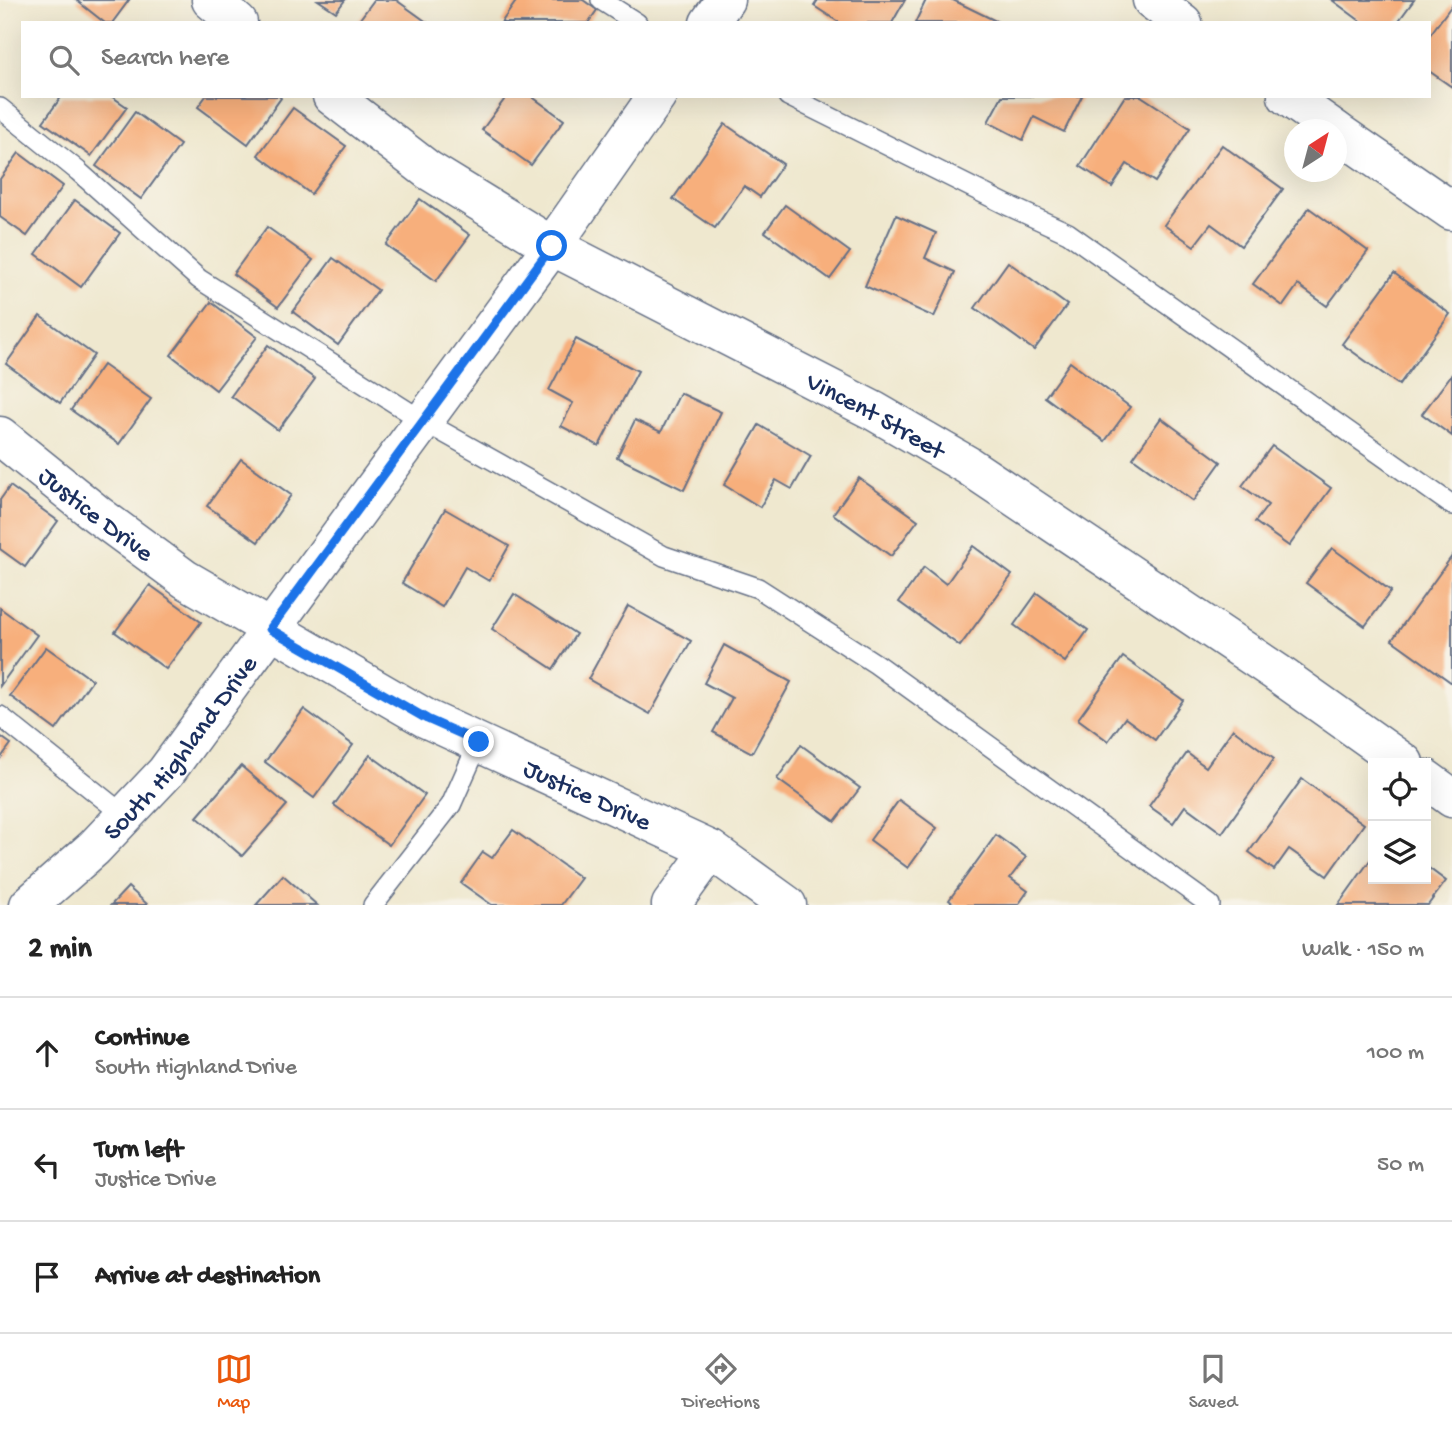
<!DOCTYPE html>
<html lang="en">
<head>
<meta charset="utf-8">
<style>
	:root { --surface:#fff; --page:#f2f2f2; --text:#222; --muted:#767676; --line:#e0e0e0; --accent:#ea580c }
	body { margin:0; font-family:"Gochi Hand",sans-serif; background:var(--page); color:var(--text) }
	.controls { position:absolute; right:21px; bottom:21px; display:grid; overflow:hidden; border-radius:0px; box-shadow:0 7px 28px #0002 }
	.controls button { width:63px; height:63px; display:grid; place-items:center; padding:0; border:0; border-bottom:2px solid var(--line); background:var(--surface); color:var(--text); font:35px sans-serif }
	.compass { position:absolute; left:1284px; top:119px; width:63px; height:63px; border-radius:50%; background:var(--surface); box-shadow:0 7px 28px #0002; rotate:36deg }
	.stop { position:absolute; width:21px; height:21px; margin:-16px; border:5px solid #1a73e8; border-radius:50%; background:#fff }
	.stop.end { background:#1a73e8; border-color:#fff; box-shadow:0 2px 7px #0008 }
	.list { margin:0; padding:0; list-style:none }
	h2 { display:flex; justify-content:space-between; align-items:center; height:91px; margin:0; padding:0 28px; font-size:30px }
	h2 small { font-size:23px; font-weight:400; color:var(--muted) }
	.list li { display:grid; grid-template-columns:46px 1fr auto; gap:21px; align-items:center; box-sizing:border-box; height:112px; padding:0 28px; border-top:2px solid var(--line) }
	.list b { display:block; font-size:26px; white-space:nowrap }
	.list p { margin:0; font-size:23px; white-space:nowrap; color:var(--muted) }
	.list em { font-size:23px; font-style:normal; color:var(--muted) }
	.icon { flex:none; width:38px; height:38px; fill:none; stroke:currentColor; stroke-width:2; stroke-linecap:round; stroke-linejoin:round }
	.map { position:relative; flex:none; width:1452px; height:905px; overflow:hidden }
	.search { position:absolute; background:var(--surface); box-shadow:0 7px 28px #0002; left:21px; right:21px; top:21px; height:77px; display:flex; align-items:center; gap:18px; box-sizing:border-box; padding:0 24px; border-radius:0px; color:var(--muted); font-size:26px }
	.sheet { height:427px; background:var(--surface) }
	nav { display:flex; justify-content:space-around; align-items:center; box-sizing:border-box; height:98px; border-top:2px solid var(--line); background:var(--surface); font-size:19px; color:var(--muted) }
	nav a { display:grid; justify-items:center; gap:4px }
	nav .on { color:var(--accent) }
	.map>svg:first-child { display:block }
	.building { fill:#f7af7c }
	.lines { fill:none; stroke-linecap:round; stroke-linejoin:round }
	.service-casing { stroke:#657086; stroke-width:22 }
	.minor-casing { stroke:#657086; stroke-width:41 }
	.service { stroke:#fff; stroke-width:19 }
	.minor { stroke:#fff; stroke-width:38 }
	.route { stroke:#1a73e8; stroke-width:9 }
	.labels { text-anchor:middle; stroke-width:7; stroke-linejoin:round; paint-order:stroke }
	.street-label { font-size:26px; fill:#1b2f5e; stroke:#f7f3e8 }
</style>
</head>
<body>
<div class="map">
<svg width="1452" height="905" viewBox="0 0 1452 905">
	<rect width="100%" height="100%" fill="#f7f3e8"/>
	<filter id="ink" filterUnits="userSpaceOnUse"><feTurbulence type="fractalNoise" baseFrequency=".0143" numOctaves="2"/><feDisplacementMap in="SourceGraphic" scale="14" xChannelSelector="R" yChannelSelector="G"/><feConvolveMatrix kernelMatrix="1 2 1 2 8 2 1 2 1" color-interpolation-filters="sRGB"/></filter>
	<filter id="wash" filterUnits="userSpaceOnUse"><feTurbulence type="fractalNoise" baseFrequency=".00686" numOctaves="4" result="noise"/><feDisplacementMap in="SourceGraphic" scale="28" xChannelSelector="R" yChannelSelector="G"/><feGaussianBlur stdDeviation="1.57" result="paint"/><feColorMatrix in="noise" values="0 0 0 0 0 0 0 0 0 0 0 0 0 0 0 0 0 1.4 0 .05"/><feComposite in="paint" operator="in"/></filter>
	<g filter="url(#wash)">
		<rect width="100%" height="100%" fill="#efe8cf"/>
		<g id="blocks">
			<g class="building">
				<path d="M 76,0 L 129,0 L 112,23 L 105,23 Z"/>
				<path d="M 318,0 L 345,0 L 336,12 Z"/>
				<path d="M 374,0 L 396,0 L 428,23 L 357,23 Z"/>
				<path d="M 517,0 L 583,0 L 597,10 L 588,23 L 501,23 Z"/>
				<path d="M 818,0 L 905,0 L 892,23 L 840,23 L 814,6 Z"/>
				<path d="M 926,0 L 953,0 L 1000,23 L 915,23 Z"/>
				<path d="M 1332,0 L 1414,0 L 1397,23 L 1363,23 Z"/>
				<path d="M 1452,5 L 1452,87 L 1429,71 L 1429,36 Z"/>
				<path d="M 62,96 L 111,96 L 127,107 L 91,156 L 43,122 Z"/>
				<path d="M 206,96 L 279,96 L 281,98 L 248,144 L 198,107 Z"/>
				<path d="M 507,96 L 531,96 L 564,120 L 531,165 L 482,130 Z"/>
				<path d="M 1002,96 L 1082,96 L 1064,132 L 1034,117 L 1023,140 L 988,122 Z"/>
				<path d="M 1125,96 L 1141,96 L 1190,128 L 1155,182 L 1127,164 L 1112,187 L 1080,166 Z"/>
				<path d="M 293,108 L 346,146 L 311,194 L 258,155 Z"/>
				<path d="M 135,112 L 180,145 L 141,199 L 96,166 Z"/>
				<path d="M 725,124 L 783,164 L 760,197 L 744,186 L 715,228 L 673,199 Z"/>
				<path d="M 1222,145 L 1283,189 L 1241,246 L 1211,224 L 1194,246 L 1164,225 Z"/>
				<path d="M 19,153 L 63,186 L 27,236 L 0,217 L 0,179 Z"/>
				<path d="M 420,199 L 470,235 L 436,281 L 386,245 Z"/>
				<path d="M 75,200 L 120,233 L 81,287 L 36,254 Z"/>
				<path d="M 785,205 L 850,252 L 830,279 L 765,232 Z"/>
				<path d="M 1309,208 L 1368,251 L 1327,306 L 1298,285 L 1283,306 L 1253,284 Z"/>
				<path d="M 896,215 L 936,233 L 925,258 L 955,272 L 934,317 L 865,286 Z"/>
				<path d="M 267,227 L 313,260 L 278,307 L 233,274 Z"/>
				<path d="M 333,258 L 378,290 L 338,345 L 293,312 Z"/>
				<path d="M 1008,262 L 1067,305 L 1034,350 L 975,308 Z"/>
				<path d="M 1394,273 L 1450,314 L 1399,385 L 1342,344 Z"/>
				<path d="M 211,302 L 257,337 L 216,390 L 171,355 Z"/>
				<path d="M 40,316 L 94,355 L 60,403 L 6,364 Z"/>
				<path d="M 576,339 L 638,371 L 599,446 L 561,426 L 573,403 L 549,390 Z"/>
				<path d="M 268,345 L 315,379 L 278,430 L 231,396 Z"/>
				<path d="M 1070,362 L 1130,407 L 1105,441 L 1045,397 Z"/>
				<path d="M 103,365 L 151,399 L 119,444 L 71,410 Z"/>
				<path d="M 1452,374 L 1452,436 L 1422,414 Z"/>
				<path d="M 680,393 L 721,412 L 684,490 L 617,457 L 635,420 L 661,432 Z"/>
				<path d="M 1161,418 L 1221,462 L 1193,501 L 1133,458 Z"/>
				<path d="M 759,425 L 811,456 L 792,489 L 776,480 L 760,507 L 724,485 Z"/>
				<path d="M 1272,446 L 1331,488 L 1289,546 L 1255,522 L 1268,505 L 1242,486 Z"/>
				<path d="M 241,459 L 291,495 L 258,542 L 207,506 Z"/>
				<path d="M 859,478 L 918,520 L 891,556 L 833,514 Z"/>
				<path d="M 10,486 L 58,521 L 25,567 L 0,549 L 0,500 Z"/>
				<path d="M 445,509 L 509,546 L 489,581 L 465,567 L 442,607 L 402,583 Z"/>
				<path d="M 973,546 L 1012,575 L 960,646 L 899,602 L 924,567 L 946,584 Z"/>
				<path d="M 1332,548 L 1391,591 L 1365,626 L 1306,583 Z"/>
				<path d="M 1452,556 L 1452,683 L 1392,640 Z"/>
				<path d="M 150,585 L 201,622 L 166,669 L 115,632 Z"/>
				<path d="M 1037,593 L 1088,630 L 1065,662 L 1014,625 Z"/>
				<path d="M 514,594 L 576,634 L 553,669 L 492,629 Z"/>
				<path d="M 628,606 L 691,641 L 650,714 L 588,679 Z"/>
				<path d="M 0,608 L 37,635 L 0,686 Z"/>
				<path d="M 724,645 L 791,682 L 752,753 L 713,732 L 732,698 L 704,683 Z"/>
				<path d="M 46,647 L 92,680 L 56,730 L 10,696 Z"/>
				<path d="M 1123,657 L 1183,700 L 1155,740 L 1125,718 L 1108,741 L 1078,719 Z"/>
				<path d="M 304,709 L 353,745 L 314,798 L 265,762 Z"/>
				<path d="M 1233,729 L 1274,759 L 1222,833 L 1185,806 L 1173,823 L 1149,806 L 1187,753 L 1206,767 Z"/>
				<path d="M 0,736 L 11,744 L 0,759 Z"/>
				<path d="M 801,745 L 860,788 L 835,821 L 777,779 Z"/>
				<path d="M 370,755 L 425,795 L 389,845 L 334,805 Z"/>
				<path d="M 241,766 L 287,805 L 242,856 L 197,817 Z"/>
				<path d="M 1302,779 L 1364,824 L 1327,876 L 1289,849 L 1274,870 L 1249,852 Z"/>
				<path d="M 899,800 L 937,828 L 908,868 L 870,840 Z"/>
				<path d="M 513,830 L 581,878 L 561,905 L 492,905 L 461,883 L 483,852 L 492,858 Z"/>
				<path d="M 996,835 L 1026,857 L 1010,878 L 1028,891 L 1018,905 L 955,905 L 949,900 Z"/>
				<path d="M 1373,856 L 1373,879 L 1426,879 L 1426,866 L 1446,881 L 1428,905 L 1338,905 Z"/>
				<path d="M 283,875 L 317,905 L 256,905 Z"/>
				<path d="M 128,887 L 148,905 L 111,905 Z"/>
			</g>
		</g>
	</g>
	<g filter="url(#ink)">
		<use href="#blocks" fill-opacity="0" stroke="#657086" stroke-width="2"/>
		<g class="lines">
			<g class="service-casing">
				<g id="service">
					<path d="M 601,0 L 637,23"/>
					<path d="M 788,96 L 1007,205 L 1068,233 L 1452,505"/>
					<path d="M 0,108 L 78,171 L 199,279 L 423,421 L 664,556 L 758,588 L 876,664 L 1210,905"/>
					<path d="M 0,716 L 125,816"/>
					<path d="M 373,905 L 451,805 L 479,742"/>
				</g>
			</g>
			<g class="minor-casing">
				<g id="minor">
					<path d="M 211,0 L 238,23"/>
					<path d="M 1152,0 L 1183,23"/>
					<path d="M 709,23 L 725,0"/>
					<path id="s1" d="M 332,96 L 428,170 L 552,246 L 874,411 L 967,465 L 1276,672 L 1404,763"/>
					<path d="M 1287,96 L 1335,130"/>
					<path d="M 1336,131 L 1452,211"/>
					<path id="s2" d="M 0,436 L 98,515 L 185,579 L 427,719 L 711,850 L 787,905"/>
					<path d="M 1426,779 L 1452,798"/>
					<path id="s3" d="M 29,905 L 94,848 L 166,772 L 552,246 L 657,96"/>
					<path d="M 671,905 L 711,850"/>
				</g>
			</g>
			<use href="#service" class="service"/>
			<use href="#minor" class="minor"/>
		</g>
	</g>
	<g class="lines" filter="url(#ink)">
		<path class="route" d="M 479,742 L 427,719 L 270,629 L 552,246"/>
	</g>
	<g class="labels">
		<g class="street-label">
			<text dy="9" stroke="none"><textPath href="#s1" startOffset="632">Vincent Street</textPath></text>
			<text dy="9" stroke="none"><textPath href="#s2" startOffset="124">Justice Drive</textPath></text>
			<text dy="9" stroke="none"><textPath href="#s3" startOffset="219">South Highland Drive</textPath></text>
			<text dy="9" stroke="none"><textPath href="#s2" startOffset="691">Justice Drive</textPath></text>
		</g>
	</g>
</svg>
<div class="controls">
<button><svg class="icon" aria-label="locate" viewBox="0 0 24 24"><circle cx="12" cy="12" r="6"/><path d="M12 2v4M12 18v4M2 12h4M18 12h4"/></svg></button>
<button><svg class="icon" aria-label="layers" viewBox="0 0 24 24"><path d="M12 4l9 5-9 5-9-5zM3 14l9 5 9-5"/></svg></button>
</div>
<svg class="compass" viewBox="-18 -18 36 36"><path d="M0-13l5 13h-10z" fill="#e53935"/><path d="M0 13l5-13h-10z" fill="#767676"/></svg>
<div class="stop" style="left:552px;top:246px"></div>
<div class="stop end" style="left:479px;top:742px"></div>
<div class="search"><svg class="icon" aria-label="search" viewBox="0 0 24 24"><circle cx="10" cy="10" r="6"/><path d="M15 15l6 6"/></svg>Search here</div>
</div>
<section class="sheet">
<h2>2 min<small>Walk · 150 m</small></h2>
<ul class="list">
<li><svg class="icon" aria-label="ahead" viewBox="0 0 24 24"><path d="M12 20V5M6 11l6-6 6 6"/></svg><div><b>Continue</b><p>South Highland Drive</p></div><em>100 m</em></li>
<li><svg class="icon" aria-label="left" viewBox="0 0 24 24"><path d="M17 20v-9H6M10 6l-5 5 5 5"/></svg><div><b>Turn left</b><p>Justice Drive</p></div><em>50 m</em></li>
<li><svg class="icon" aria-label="arrive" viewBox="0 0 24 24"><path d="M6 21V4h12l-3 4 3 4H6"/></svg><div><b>Arrive at destination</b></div></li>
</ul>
</section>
<nav>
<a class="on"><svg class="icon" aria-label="map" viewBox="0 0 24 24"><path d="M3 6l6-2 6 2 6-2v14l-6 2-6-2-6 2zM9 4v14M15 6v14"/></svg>Map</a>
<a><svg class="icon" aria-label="directions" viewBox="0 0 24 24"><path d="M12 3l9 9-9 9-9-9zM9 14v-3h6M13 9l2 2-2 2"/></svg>Directions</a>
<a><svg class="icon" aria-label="saved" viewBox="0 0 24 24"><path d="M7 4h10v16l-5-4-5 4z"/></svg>Saved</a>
</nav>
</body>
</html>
